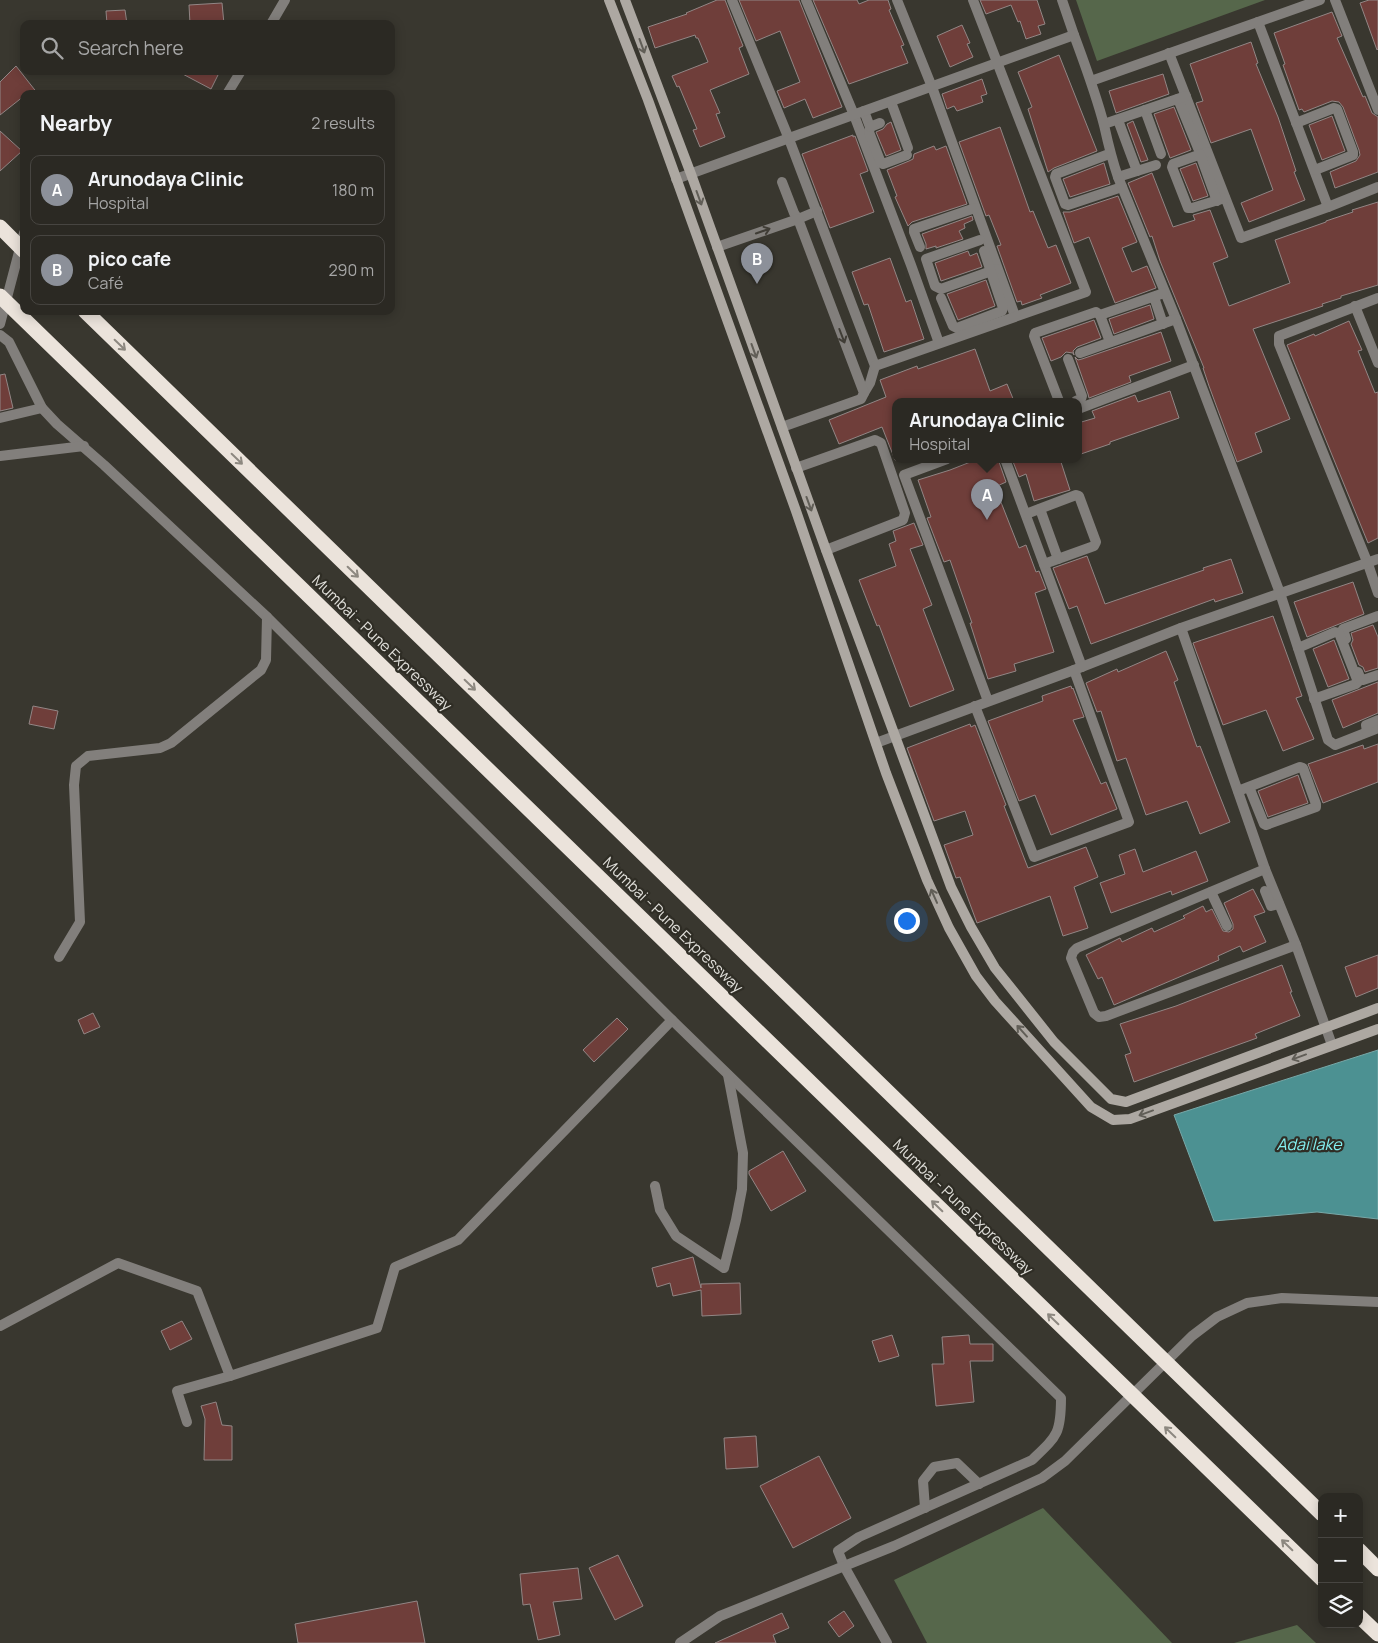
<!DOCTYPE html>
<html lang="en">
<head>
<meta charset="utf-8">
<style>
	:root { --surface:#2b2923; --page:#373530; --text:#f1f3f6; --muted:#a6a6a6; --line:#474541; --accent:#8c9099 }
	body { margin:0; font-family:Manrope,sans-serif; background:var(--page); color:var(--text) }
	.controls { position:absolute; right:15px; bottom:15px; display:grid; overflow:hidden; border-radius:10px; box-shadow:0 2px 12px #0003 }
	.controls button { width:45px; height:45px; display:grid; place-items:center; padding:0; border:0; border-bottom:1px solid var(--line); background:var(--surface); color:var(--text); font:25px sans-serif }
	.you { position:absolute; left:906px; top:920px; width:18px; height:18px; margin:-12px; border:4px solid #fff; border-radius:50%; background:#1a73e8; box-shadow:0 0 0 8px #1a73e833 }
	.badge { display:grid; place-items:center; width:32px; height:32px; border-radius:50%; background:var(--accent); color:#fff; font-size:16px; font-weight:700 }
	.pin { position:absolute; translate:-50% -41px; filter:drop-shadow(0 1px 2px #0008) }
	.pin::after { content:''; position:absolute; top:26px; width:18px; height:15px; background:inherit; clip-path:polygon(0 0,100% 0,50% 100%) }
	.popup { position:absolute; left:892px; top:398px; width:190px; height:65px; box-sizing:border-box; display:grid; place-content:center; border-radius:10px; background:var(--surface); filter:drop-shadow(0 1px 4px #0005); font-size:16px; white-space:nowrap; color:var(--muted) }
	.popup b { font-size:19px; color:var(--text) }
	.popup::after { content:''; position:absolute; left:50%; top:100%; margin-left:-10px; border:10px solid transparent; border-top-color:var(--surface) }
	.list { margin:0; padding:0; list-style:none }
	h2 { display:flex; justify-content:space-between; align-items:center; height:65px; margin:0; padding:0 20px; font-size:21px }
	h2 small { font-size:16px; font-weight:400; color:var(--muted) }
	.list li { display:grid; grid-template-columns:32px 1fr auto; gap:15px; align-items:center; box-sizing:border-box; height:70px; margin:0 10px 10px; padding:0 10px; border:1px solid var(--line); border-radius:10px }
	.list b { display:block; font-size:19px; white-space:nowrap }
	.list p { margin:0; font-size:16px; white-space:nowrap; color:var(--muted) }
	.list em { font-size:16px; font-style:normal; color:var(--muted) }
	.icon { flex:none; width:28px; height:28px; fill:none; stroke:currentColor; stroke-width:2; stroke-linecap:round; stroke-linejoin:round }
	.map { position:relative; flex:none; width:1378px; height:1643px; overflow:hidden }
	.search { position:absolute; background:var(--surface); box-shadow:0 2px 12px #0003; left:20px; top:20px; width:375px; height:55px; display:flex; align-items:center; gap:12px; box-sizing:border-box; padding:0 18px; border-radius:10px; color:var(--muted); font-size:19px }
	.panel { position:absolute; background:var(--surface); box-shadow:0 2px 12px #0003; left:20px; top:90px; width:375px; height:225px; border-radius:10px }
	.map>svg:first-child { display:block }
	.green { fill:#56674b }
	.water { fill:#4c9192; stroke:#78a8a8 }
	.building { fill:#6f3e3a; stroke:#928685 }
	.lines { fill:none; stroke-linecap:round; stroke-linejoin:round }
	.minor { stroke:#827f7c; stroke-width:10 }
	.tertiary { stroke:#827f7c; stroke-width:10 }
	.secondary { stroke:#ada8a2; stroke-width:10 }
	.motorway { stroke:#ebe3db; stroke-width:15 }
	.oneway { stroke:#615e57 }
	.oneway2 { stroke:#403d36 }
	.oneway3 { stroke:#8d8880 }
	.labels { text-anchor:middle; stroke-width:4.5; stroke-linejoin:round; paint-order:stroke }
	.street-label { font-size:15px; fill:#e0dfda; stroke:#2f2d25 }
	.water-label { font-size:16px; font-style:italic; fill:#83eff0; stroke:#2f2d25 }
</style>
</head>
<body>
<div class="map">
<svg width="1378" height="1643" viewBox="0 0 1378 1643">
	<rect width="100%" height="100%" fill="#39372f"/>
	<g class="green">
		<path d="M 1076,0 L 1265,0 L 1097,61 Z"/>
		<path d="M 1043,1508 L 1172,1643 L 927,1643 L 894,1580 Z"/>
		<path d="M 1297,1625 L 1316,1643 L 1234,1643 Z"/>
	</g>
	<path class="water" d="M 1378,1050 L 1378,1219 L 1317,1212 L 1214,1221 L 1174,1115 Z"/>
	<g class="building">
		<path d="M 717,0 L 725,0 L 743,46 L 739,48 L 749,74 L 710,90 L 720,113 L 716,114 L 725,137 L 700,147 L 693,130 L 697,129 L 679,86 L 677,87 L 672,76 L 708,62 L 698,38 L 696,38 L 695,35 L 655,48 L 648,27 L 687,14 L 686,13 Z"/>
		<path d="M 739,0 L 799,0 L 842,107 L 813,118 L 805,99 L 784,108 L 777,91 L 800,82 L 780,31 L 756,41 Z"/>
		<path d="M 813,0 L 857,0 L 859,4 L 869,0 L 888,0 L 891,9 L 889,10 L 904,45 L 901,46 L 908,63 L 849,84 Z"/>
		<path d="M 980,0 L 1037,0 L 1045,24 L 1038,26 L 1041,34 L 1026,39 L 1020,21 L 1018,22 L 1011,5 L 986,14 Z"/>
		<path d="M 1369,0 L 1378,0 L 1378,49 L 1377,50 L 1360,3 Z"/>
		<path d="M 222,3 L 224,24 L 190,24 L 189,5 Z"/>
		<path d="M 125,10 L 127,24 L 107,24 L 106,11 Z"/>
		<path d="M 1332,12 L 1342,36 L 1337,38 L 1363,97 L 1365,96 L 1372,113 L 1378,117 L 1378,172 L 1335,188 L 1330,172 L 1356,161 L 1360,155 L 1359,150 L 1343,107 L 1339,102 L 1332,101 L 1304,112 L 1302,109 L 1299,110 L 1283,65 L 1285,64 L 1274,33 Z"/>
		<path d="M 962,25 L 970,43 L 967,44 L 973,57 L 950,67 L 937,36 Z"/>
		<path d="M 1251,42 L 1258,63 L 1256,64 L 1278,117 L 1296,171 L 1294,172 L 1305,200 L 1249,222 L 1241,203 L 1273,190 L 1251,129 L 1211,143 L 1196,103 L 1203,101 L 1190,64 Z"/>
		<path d="M 1059,55 L 1097,151 L 1054,168 L 1048,172 L 1028,109 L 1032,107 L 1018,72 Z"/>
		<path d="M 16,66 L 38,94 L 24,94 L 24,96 L 0,115 L 0,82 Z"/>
		<path d="M 177,71 L 220,71 L 211,89 Z"/>
		<path d="M 1163,74 L 1169,94 L 1116,113 L 1109,91 Z"/>
		<path d="M 982,79 L 987,94 L 981,96 L 983,102 L 957,111 L 954,106 L 947,109 L 942,94 Z"/>
		<path d="M 1174,107 L 1191,150 L 1170,158 L 1154,114 Z"/>
		<path d="M 1332,116 L 1345,151 L 1322,160 L 1309,125 Z"/>
		<path d="M 1133,121 L 1148,160 L 1141,162 L 1127,124 Z"/>
		<path d="M 891,122 L 901,150 L 886,156 L 876,132 L 883,129 L 887,124 Z"/>
		<path d="M 1000,127 L 1030,212 L 1033,211 L 1048,248 L 1056,245 L 1071,283 L 1040,295 L 1042,298 L 1022,305 L 1021,301 L 1017,302 L 997,246 L 1001,245 L 989,215 L 986,216 L 959,142 Z"/>
		<path d="M 0,131 L 22,151 L 0,171 Z"/>
		<path d="M 853,135 L 853,137 L 855,136 L 868,171 L 860,174 L 874,212 L 830,228 L 802,154 Z"/>
		<path d="M 934,146 L 936,150 L 946,146 L 967,204 L 912,222 L 908,226 L 895,197 L 897,196 L 887,170 L 909,161 L 913,159 L 914,154 Z"/>
		<path d="M 1104,163 L 1110,184 L 1070,197 L 1063,179 Z"/>
		<path d="M 1196,163 L 1208,196 L 1193,201 L 1180,169 Z"/>
		<path d="M 1152,173 L 1173,227 L 1195,220 L 1193,215 L 1210,210 L 1228,257 L 1213,263 L 1229,306 L 1290,283 L 1275,240 L 1326,222 L 1326,221 L 1353,212 L 1352,210 L 1378,202 L 1378,285 L 1341,296 L 1341,298 L 1322,304 L 1323,306 L 1253,329 L 1290,419 L 1255,433 L 1262,452 L 1237,462 L 1209,386 L 1203,368 L 1204,368 L 1160,261 L 1152,236 L 1150,237 L 1128,183 Z"/>
		<path d="M 1118,196 L 1137,242 L 1122,248 L 1132,272 L 1147,266 L 1156,288 L 1115,303 L 1089,237 L 1074,243 L 1063,212 L 1070,212 Z"/>
		<path d="M 972,216 L 973,220 L 964,224 L 965,228 L 959,231 L 963,239 L 936,248 L 936,246 L 926,249 L 926,244 L 922,234 Z"/>
		<path d="M 968,251 L 970,256 L 977,253 L 982,267 L 941,281 L 935,263 Z"/>
		<path d="M 890,258 L 906,302 L 911,300 L 924,339 L 884,352 L 868,304 L 864,305 L 852,272 Z"/>
		<path d="M 986,280 L 995,306 L 958,320 L 947,294 Z"/>
		<path d="M 1150,305 L 1154,319 L 1114,334 L 1109,319 Z"/>
		<path d="M 1094,320 L 1101,338 L 1077,347 L 1073,351 L 1074,355 L 1073,353 L 1066,352 L 1061,357 L 1051,361 L 1042,338 Z"/>
		<path d="M 1349,321 L 1362,350 L 1358,351 L 1375,393 L 1378,392 L 1378,538 L 1368,543 L 1287,345 L 1314,334 L 1315,336 Z"/>
		<path d="M 1161,332 L 1171,361 L 1129,376 L 1131,382 L 1089,398 L 1088,394 L 1075,357 L 1078,360 L 1082,359 Z"/>
		<path d="M 975,349 L 990,391 L 1007,384 L 1014,401 L 896,401 L 896,460 L 895,460 L 882,427 L 839,444 L 829,420 L 886,397 L 880,380 L 917,366 L 918,369 Z"/>
		<path d="M 5,374 L 13,408 L 0,411 L 0,375 Z"/>
		<path d="M 1170,391 L 1179,418 L 1110,442 L 1110,444 L 1078,455 L 1078,423 L 1095,418 L 1092,411 L 1135,395 L 1138,402 Z"/>
		<path d="M 978,459 L 998,459 L 1006,482 L 995,487 L 1019,548 L 1026,545 L 1036,572 L 1039,571 L 1046,589 L 1035,593 L 1054,652 L 1014,664 L 1016,671 L 988,679 L 970,623 L 972,623 L 950,560 L 944,562 L 927,518 L 931,517 L 918,480 L 950,470 Z"/>
		<path d="M 1012,459 L 1060,459 L 1070,490 L 1034,501 L 1026,474 L 1019,477 Z"/>
		<path d="M 914,523 L 923,545 L 910,549 L 932,605 L 923,609 L 954,690 L 910,707 L 879,625 L 877,626 L 859,580 L 896,566 L 889,544 L 896,541 L 893,531 Z"/>
		<path d="M 1087,556 L 1105,604 L 1204,570 L 1203,568 L 1231,559 L 1243,593 L 1215,602 L 1214,599 L 1091,644 L 1077,606 L 1069,609 L 1053,568 Z"/>
		<path d="M 1353,582 L 1364,614 L 1307,637 L 1294,602 Z"/>
		<path d="M 1273,616 L 1302,696 L 1296,698 L 1314,739 L 1283,751 L 1266,710 L 1223,725 L 1193,643 Z"/>
		<path d="M 1373,625 L 1378,637 L 1378,668 L 1365,672 L 1363,667 L 1359,665 L 1351,644 L 1353,640 L 1351,633 Z"/>
		<path d="M 1334,640 L 1349,679 L 1328,687 L 1313,649 Z"/>
		<path d="M 1166,651 L 1178,680 L 1174,682 L 1197,747 L 1200,746 L 1230,822 L 1200,834 L 1187,801 L 1146,815 L 1126,758 L 1117,761 L 1101,711 L 1097,712 L 1086,683 L 1117,669 L 1118,672 Z"/>
		<path d="M 1378,682 L 1378,713 L 1343,728 L 1332,700 Z"/>
		<path d="M 1071,686 L 1072,689 L 1073,688 L 1084,717 L 1073,720 L 1101,784 L 1106,782 L 1117,809 L 1051,835 L 1035,795 L 1019,801 L 988,721 L 1043,701 L 1042,696 Z"/>
		<path d="M 33,706 L 58,711 L 54,729 L 29,724 Z"/>
		<path d="M 970,724 L 971,727 L 975,725 L 1006,805 L 1004,806 L 1028,868 L 1086,847 L 1098,877 L 1074,887 L 1088,928 L 1063,936 L 1050,896 L 977,923 L 960,877 L 956,878 L 944,845 L 973,835 L 965,811 L 934,821 L 907,748 Z"/>
		<path d="M 1378,744 L 1378,782 L 1323,803 L 1308,764 L 1363,745 L 1364,749 Z"/>
		<path d="M 1298,775 L 1308,803 L 1268,817 L 1258,791 Z"/>
		<path d="M 1135,849 L 1143,872 L 1196,851 L 1208,881 L 1172,895 L 1171,891 L 1111,913 L 1100,883 L 1125,874 L 1119,855 Z"/>
		<path d="M 1253,889 L 1265,912 L 1254,916 L 1266,942 L 1243,952 L 1240,946 L 1218,956 L 1219,960 L 1114,1005 L 1102,977 L 1098,979 L 1086,955 L 1120,938 L 1122,942 L 1152,928 L 1154,932 L 1185,918 L 1183,916 L 1203,906 L 1206,912 L 1212,909 L 1223,931 L 1229,932 L 1233,929 L 1233,924 L 1224,903 Z"/>
		<path d="M 1378,955 L 1378,988 L 1356,997 L 1345,967 Z"/>
		<path d="M 1282,965 L 1292,992 L 1290,992 L 1300,1016 L 1255,1034 L 1257,1038 L 1134,1082 L 1125,1055 L 1131,1053 L 1120,1024 L 1176,1006 Z"/>
		<path d="M 93,1013 L 100,1027 L 84,1034 L 78,1020 Z"/>
		<path d="M 617,1018 L 628,1029 L 594,1062 L 583,1050 Z"/>
		<path d="M 783,1151 L 806,1191 L 771,1211 L 749,1174 L 749,1171 Z"/>
		<path d="M 693,1257 L 701,1288 L 701,1284 L 740,1283 L 741,1314 L 702,1316 L 701,1290 L 673,1296 L 670,1283 L 657,1287 L 652,1268 Z"/>
		<path d="M 182,1321 L 192,1339 L 170,1350 L 161,1331 Z"/>
		<path d="M 892,1335 L 899,1356 L 879,1362 L 872,1341 Z"/>
		<path d="M 969,1335 L 970,1344 L 993,1344 L 993,1361 L 970,1361 L 974,1402 L 936,1406 L 932,1364 L 944,1364 L 942,1337 Z"/>
		<path d="M 216,1402 L 222,1425 L 232,1426 L 232,1460 L 204,1460 L 205,1419 L 201,1406 Z"/>
		<path d="M 756,1436 L 758,1467 L 726,1469 L 724,1438 Z"/>
		<path d="M 819,1456 L 851,1518 L 793,1548 L 760,1486 Z"/>
		<path d="M 618,1555 L 643,1606 L 615,1620 L 589,1568 Z"/>
		<path d="M 578,1568 L 582,1599 L 553,1602 L 560,1635 L 538,1640 L 530,1604 L 523,1605 L 520,1574 Z"/>
		<path d="M 417,1601 L 425,1643 L 298,1643 L 295,1624 Z"/>
		<path d="M 844,1611 L 854,1626 L 839,1637 L 828,1622 Z"/>
		<path d="M 782,1613 L 789,1628 L 773,1635 L 776,1643 L 715,1643 Z"/>
	</g>
	<g class="lines">
		<g class="minor">
			<path d="M 732,0 L 789,139 L 875,366 L 870,383 L 864,393"/>
			<path d="M 806,0 L 854,115 L 911,265 L 939,343"/>
			<path d="M 897,0 L 932,87 L 1015,316"/>
			<path d="M 1062,0 L 1074,35"/>
			<path d="M 1335,0 L 1378,110"/>
			<path d="M 1258,22 L 1328,207"/>
			<path d="M 271,24 L 285,0"/>
			<path d="M 1169,53 L 1241,238 L 1328,207 L 1378,187"/>
			<path d="M 1091,81 L 1320,0"/>
			<path d="M 227,94 L 241,71"/>
			<path d="M 1178,99 L 1198,148"/>
			<path d="M 891,102 L 908,148"/>
			<path d="M 1145,110 L 1161,154"/>
			<path d="M 864,111 L 870,127 L 869,132 L 881,163 L 883,164 L 907,155"/>
			<path d="M 1118,120 L 1137,171"/>
			<path d="M 1296,123 L 1334,108 L 1337,109 L 1353,152 L 1353,155 L 1315,170"/>
			<path d="M 1104,124 L 1186,96"/>
			<path d="M 870,127 L 880,123"/>
			<path d="M 1207,152 L 1173,164 L 1172,167 L 1188,208 L 1192,208 L 1225,198"/>
			<path d="M 1109,154 L 1056,174 L 1055,177 L 1065,204 L 1068,205 L 1122,187"/>
			<path d="M 1200,154 L 1217,201"/>
			<path d="M 1118,177 L 1156,165"/>
			<path d="M 676,179 L 1074,35 C 1085,65 1096,94 1104,125 C 1108,143 1112,160 1118,177 L 1176,319 L 1280,593 L 1328,740 L 1335,745 L 1378,728"/>
			<path d="M 782,182 L 794,213 L 798,219 L 817,211"/>
			<path d="M 980,240 L 926,259 L 935,286 L 941,289 L 997,269"/>
			<path d="M 717,247 L 798,219 L 864,393 L 861,399 L 782,427"/>
			<path d="M 920,247 L 914,232 L 914,229 L 975,208"/>
			<path d="M 1154,297 L 1163,324"/>
			<path d="M 941,298 L 953,326 L 957,328 L 1002,311 L 1003,308 L 984,251"/>
			<path d="M 1378,298 L 1279,336 L 1279,344 L 1368,564 L 1378,593"/>
			<path d="M 1355,306 L 1378,363"/>
			<path d="M 1100,315 L 1110,342"/>
			<path d="M 0,324 L 24,233"/>
			<path d="M 0,335 L 9,342 L 42,408 L 57,424 L 104,465 L 267,617 L 672,1020 L 1061,1398 C 1061,1434 1057,1436 1032,1460 L 859,1537 L 838,1551 L 844,1566 L 887,1643"/>
			<path d="M 1080,353 L 1176,319"/>
			<path d="M 1068,359 L 1082,396 L 1081,399 L 1076,401"/>
			<path d="M 875,366 L 1086,292 L 973,0"/>
			<path d="M 1059,401 L 1034,336 L 1035,333 L 1096,312 L 1100,315 L 1164,293"/>
			<path d="M 1078,409 L 1194,365"/>
			<path d="M 0,418 L 42,408"/>
			<path d="M 0,456 L 84,446"/>
			<path d="M 947,459 L 904,475 L 988,701"/>
			<path d="M 1005,459 L 1082,667"/>
			<path d="M 796,468 L 875,440 L 881,443 L 905,513 L 903,520 L 826,550"/>
			<path d="M 1040,509 L 1058,559"/>
			<path d="M 1026,514 L 1076,495 L 1079,496 L 1096,542 L 1094,546 L 1044,564"/>
			<path d="M 1181,628 L 1265,869 L 1296,945 L 1332,1045"/>
			<path d="M 1346,639 L 1343,629 L 1378,616"/>
			<path d="M 1298,648 L 1335,632 L 1339,633 L 1358,682 L 1356,684 L 1314,699"/>
			<path d="M 1358,672 L 1361,680 L 1363,680 L 1378,675"/>
			<path d="M 975,706 L 1034,857 L 1129,822 L 1074,670"/>
			<path d="M 1367,732 L 1366,725 L 1378,720"/>
			<path d="M 1238,791 L 1300,767 L 1303,768 L 1316,804 L 1316,807 L 1266,825 L 1264,824 L 1249,787"/>
			<path d="M 1265,869 L 1077,948 L 1073,952 L 1071,958 L 1094,1013 L 1099,1017 L 1106,1016 L 1296,945"/>
			<path d="M 1265,891 L 1271,906 L 1279,904"/>
			<path d="M 1211,892 L 1227,926"/>
			<path d="M 59,957 L 80,922 L 74,785 L 76,766 L 88,756 L 160,748 L 171,743 L 261,670 L 266,660 L 267,617"/>
			<path d="M 655,1186 L 660,1210 L 676,1236 L 724,1268 L 736,1220 L 742,1189 L 743,1153 L 728,1075"/>
			<path d="M 0,1326 L 118,1263 L 197,1291 L 230,1376 L 377,1328 L 395,1267 L 458,1240 L 672,1020"/>
			<path d="M 187,1422 L 177,1391 L 230,1376"/>
			<path d="M 925,1508 L 923,1481 L 934,1467 L 957,1463 L 979,1484"/>
			<path d="M 680,1643 L 720,1616 L 894,1546 L 1042,1478 L 1065,1461 L 1192,1336 L 1217,1317 L 1247,1303 L 1282,1298 L 1378,1302"/>
		</g>
		<path class="tertiary" d="M 876,743 L 1074,670 L 1181,628 L 1378,559"/>
		<g class="secondary">
			<path d="M 609,0 L 648,100 L 796,511 L 886,773 L 927,880 L 949,928 L 976,976 L 995,1001 L 1091,1107 L 1113,1120 L 1130,1119 L 1378,1029"/>
			<path d="M 625,0 L 691,174 L 826,550 L 951,887 L 971,927 L 995,968 L 1054,1042 L 1111,1099 L 1126,1102 L 1378,1008"/>
		</g>
		<g class="motorway">
			<path d="M 0,227 L 24,251"/>
			<path d="M 0,296 L 1322,1579"/>
			<path d="M 85,311 L 1322,1514"/>
			<path d="M 1359,1550 L 1378,1569"/>
			<path d="M 1359,1616 L 1378,1634"/>
		</g>
	</g>
	<defs><path id="oneway-shaft" d="M-6 0H5M1.5-3L5.5 0L1.5 3" fill="none" stroke-width="1.6" stroke-linecap="round" stroke-linejoin="round" transform="scale(1.25)"/></defs>
	<g class="oneway">
		<use href="#oneway-shaft" transform="translate(642 46) rotate(70)"/>
		<use href="#oneway-shaft" transform="translate(699 198) rotate(70)"/>
		<use href="#oneway-shaft" transform="translate(754 351) rotate(70)"/>
		<use href="#oneway-shaft" transform="translate(809 504) rotate(70)"/>
		<use href="#oneway-shaft" transform="translate(934 896) rotate(-114)"/>
		<use href="#oneway-shaft" transform="translate(1022 1031) rotate(-132)"/>
		<use href="#oneway-shaft" transform="translate(1299 1057) rotate(160)"/>
		<use href="#oneway-shaft" transform="translate(1146 1113) rotate(160)"/>
	</g>
	<g class="oneway2">
		<use href="#oneway-shaft" transform="translate(763 231) rotate(-19)"/>
		<use href="#oneway-shaft" transform="translate(842 336) rotate(69)"/>
	</g>
	<g class="oneway3">
		<use href="#oneway-shaft" transform="translate(120 345) rotate(44)"/>
		<use href="#oneway-shaft" transform="translate(237 459) rotate(44)"/>
		<use href="#oneway-shaft" transform="translate(353 572) rotate(44)"/>
		<use href="#oneway-shaft" transform="translate(470 685) rotate(44)"/>
		<use href="#oneway-shaft" transform="translate(937 1206) rotate(-136)"/>
		<use href="#oneway-shaft" transform="translate(1053 1319) rotate(-136)"/>
		<use href="#oneway-shaft" transform="translate(1170 1432) rotate(-136)"/>
		<use href="#oneway-shaft" transform="translate(1287 1545) rotate(-136)"/>
	</g>
	<g class="labels">
		<g class="street-label">
			<text transform="translate(382 643) rotate(44)" y="5">Mumbai - Pune Expressway</text>
			<text transform="translate(673 925) rotate(44)" y="5">Mumbai - Pune Expressway</text>
			<text transform="translate(963 1207) rotate(44)" y="5">Mumbai - Pune Expressway</text>
		</g>
		<g class="water-label">
			<text x="1309" y="1150">Adai lake</text>
		</g>
	</g>
</svg>
<div class="controls">
<button>+</button>
<button>−</button>
<button><svg class="icon" aria-label="layers" viewBox="0 0 24 24"><path d="M12 4l9 5-9 5-9-5zM3 14l9 5 9-5"/></svg></button>
</div>
<div class="you"></div>
<div class="pin badge" style="left:987px;top:520px">A</div>
<div class="popup"><b>Arunodaya Clinic</b>Hospital</div>
<div class="pin badge" style="left:757px;top:284px">B</div>
<div class="search"><svg class="icon" aria-label="search" viewBox="0 0 24 24"><circle cx="10" cy="10" r="6"/><path d="M15 15l6 6"/></svg>Search here</div>
<section class="panel">
<h2>Nearby<small>2 results</small></h2>
<ul class="list">
<li><span class="badge">A</span><div><b>Arunodaya Clinic</b><p>Hospital</p></div><em>180 m</em></li>
<li><span class="badge">B</span><div><b>pico cafe</b><p>Café</p></div><em>290 m</em></li>
</ul>
</section>
</div>
</body>
</html>
